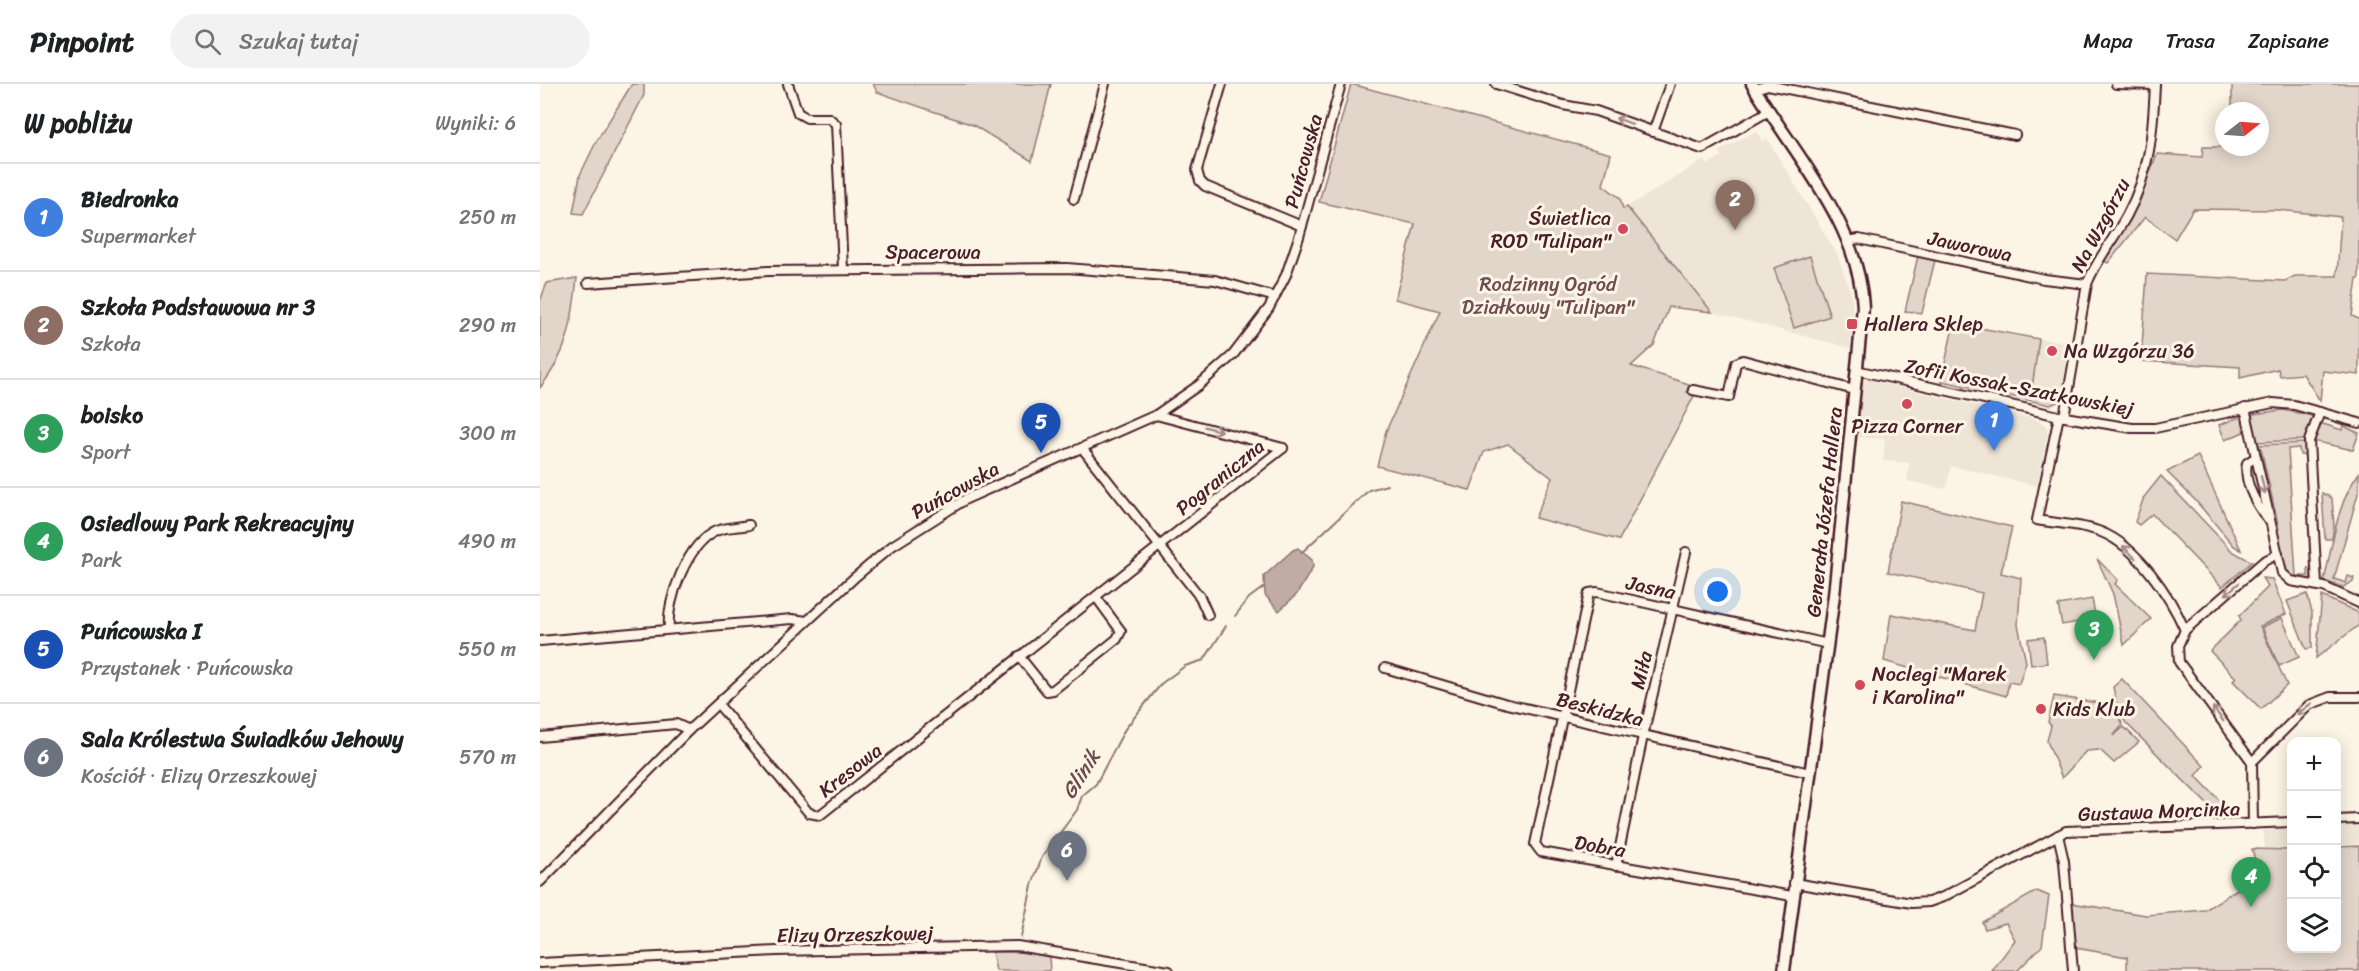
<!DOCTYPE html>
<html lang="pl">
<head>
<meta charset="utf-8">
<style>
	:root { --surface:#fff; --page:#f2f2f2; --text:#202124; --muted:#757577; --line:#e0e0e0; --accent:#2563eb }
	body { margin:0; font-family:Sriracha,sans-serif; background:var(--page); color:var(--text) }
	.controls { position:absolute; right:18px; bottom:18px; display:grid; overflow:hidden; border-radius:12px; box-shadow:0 3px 15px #0003 }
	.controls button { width:54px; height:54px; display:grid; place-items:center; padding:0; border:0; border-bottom:2px solid var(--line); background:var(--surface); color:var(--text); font:30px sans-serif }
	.compass { position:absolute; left:1675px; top:18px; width:54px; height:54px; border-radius:50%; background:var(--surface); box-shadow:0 3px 15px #0003; rotate:73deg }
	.you { position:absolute; left:1178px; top:508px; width:21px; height:21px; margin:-15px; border:4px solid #fff; border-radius:50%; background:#1a73e8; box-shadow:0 0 0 9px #1a73e833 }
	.badge { display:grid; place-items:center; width:39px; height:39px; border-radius:50%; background:var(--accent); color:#fff; font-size:20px; font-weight:700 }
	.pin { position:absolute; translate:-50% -50px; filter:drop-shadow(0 2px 3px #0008) }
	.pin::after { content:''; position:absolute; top:32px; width:21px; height:18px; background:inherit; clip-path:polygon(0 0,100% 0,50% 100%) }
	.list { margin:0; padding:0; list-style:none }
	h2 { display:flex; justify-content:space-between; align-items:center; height:78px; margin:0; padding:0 24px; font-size:26px }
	h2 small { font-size:20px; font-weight:400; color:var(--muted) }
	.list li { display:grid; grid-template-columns:39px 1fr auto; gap:18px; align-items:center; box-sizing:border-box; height:108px; padding:0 24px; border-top:2px solid var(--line) }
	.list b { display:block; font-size:22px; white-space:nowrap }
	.list p { margin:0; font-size:20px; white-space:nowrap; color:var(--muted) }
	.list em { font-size:20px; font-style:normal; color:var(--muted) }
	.icon { flex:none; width:33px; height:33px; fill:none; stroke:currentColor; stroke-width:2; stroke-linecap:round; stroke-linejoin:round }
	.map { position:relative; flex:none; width:1819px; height:887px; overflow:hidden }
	header { display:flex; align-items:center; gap:36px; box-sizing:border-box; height:84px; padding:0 30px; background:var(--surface); border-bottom:2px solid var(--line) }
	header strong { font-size:28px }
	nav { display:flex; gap:33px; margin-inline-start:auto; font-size:21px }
	.search { width:420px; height:54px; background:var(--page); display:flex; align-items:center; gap:15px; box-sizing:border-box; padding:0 21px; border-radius:33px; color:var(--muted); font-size:22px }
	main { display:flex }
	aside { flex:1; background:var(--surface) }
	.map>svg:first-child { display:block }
	.built { fill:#eee5d7 }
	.green { fill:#e2d5ca; stroke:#967a7a; stroke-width:1.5 }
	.water { fill:#c0aca5; stroke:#917474; stroke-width:1.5 }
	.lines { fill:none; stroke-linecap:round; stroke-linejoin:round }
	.stream { stroke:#917474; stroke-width:2 }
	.street-casing { stroke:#4a1f2b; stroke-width:12 }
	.secondary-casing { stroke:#4a1f2b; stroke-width:15 }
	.street { stroke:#fcf5e5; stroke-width:8 }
	.secondary { stroke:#fcf5e5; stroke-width:10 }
	.oneway { stroke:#a38a88 }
	.poi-dot { fill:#d1495b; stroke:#fcf5e5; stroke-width:2 }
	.labels { text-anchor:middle; stroke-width:6; stroke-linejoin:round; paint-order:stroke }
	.street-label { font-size:20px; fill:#4a1f2b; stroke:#fcf5e5 }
	.poi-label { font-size:20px; fill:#4a1f2b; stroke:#fcf5e5; text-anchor:start }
	.park-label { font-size:20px; fill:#704c53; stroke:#fcf5e5 }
	.water-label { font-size:21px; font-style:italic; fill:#6d4950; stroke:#fcf5e5 }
</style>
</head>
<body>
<header>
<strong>Pinpoint</strong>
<div class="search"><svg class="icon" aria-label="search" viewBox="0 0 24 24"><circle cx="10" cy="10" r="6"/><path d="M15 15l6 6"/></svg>Szukaj tutaj</div>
<nav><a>Mapa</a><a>Trasa</a><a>Zapisane</a></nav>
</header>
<main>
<aside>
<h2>W pobliżu<small>Wyniki: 6</small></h2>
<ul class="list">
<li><span class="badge" style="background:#3f7fe0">1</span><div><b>Biedronka</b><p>Supermarket</p></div><em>250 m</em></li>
<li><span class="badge" style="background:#8d6e63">2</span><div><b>Szkoła Podstawowa nr 3</b><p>Szkoła</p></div><em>290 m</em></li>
<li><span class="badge" style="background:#2e9e5b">3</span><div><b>boisko</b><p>Sport</p></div><em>300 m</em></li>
<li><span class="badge" style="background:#2e9e5b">4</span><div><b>Osiedlowy Park Rekreacyjny</b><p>Park</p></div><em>490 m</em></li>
<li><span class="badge" style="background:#1a4fb4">5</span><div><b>Puńcowska I</b><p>Przystanek · Puńcowska</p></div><em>550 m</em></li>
<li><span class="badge" style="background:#6b7280">6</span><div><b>Sala Królestwa Świadków Jehowy</b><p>Kościół · Elizy Orzeszkowej</p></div><em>570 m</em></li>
</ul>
</aside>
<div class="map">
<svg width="1819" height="887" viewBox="0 0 1819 887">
	<rect width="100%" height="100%" fill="#fcf5e5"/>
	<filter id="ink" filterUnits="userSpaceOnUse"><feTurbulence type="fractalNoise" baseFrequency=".0167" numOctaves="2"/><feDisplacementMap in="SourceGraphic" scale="12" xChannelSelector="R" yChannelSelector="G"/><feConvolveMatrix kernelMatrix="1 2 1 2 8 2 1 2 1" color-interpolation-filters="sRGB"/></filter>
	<g filter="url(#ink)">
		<g class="built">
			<path d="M 1216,47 L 1222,57 L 1227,54 L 1297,170 L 1311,209 L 1313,225 L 1310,264 L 1172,228 L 1087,123 L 1164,76 L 1167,81 L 1182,72 L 1179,67 Z"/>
			<path d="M 1499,255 L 1529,258 L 1520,317 L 1491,311 Z"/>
			<path d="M 1326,295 L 1497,336 L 1506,341 L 1508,347 L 1497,402 L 1411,382 L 1406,405 L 1367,397 L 1369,379 L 1343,377 L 1345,355 L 1317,353 L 1320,301 Z"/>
			<path d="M 1819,739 L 1819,760 L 1797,761 L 1797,740 Z"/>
			<path d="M 1751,742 L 1751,764 L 1725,765 L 1723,743 Z"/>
		</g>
		<g class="green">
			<path d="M 92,0 L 104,0 L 104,11 L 43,130 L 33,129 L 40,91 L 57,56 Z"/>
			<path d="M 333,0 L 511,0 L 492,77 L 433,41 L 337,8 Z"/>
			<path d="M 811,0 L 1071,70 L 1063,101 L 1080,114 L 1083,125 L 1087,123 L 1172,228 L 1129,223 L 1114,261 L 1091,282 L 1149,300 L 1147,308 L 1155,310 L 1079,456 L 995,434 L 1012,394 L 968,360 L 944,368 L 930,406 L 837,382 L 846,347 L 900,227 L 855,215 L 875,140 L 779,118 Z"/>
			<path d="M 1692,0 L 1819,0 L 1819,195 L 1817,195 L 1812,232 L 1819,235 L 1819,291 L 1783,287 L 1780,317 L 1763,290 L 1740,292 L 1738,285 L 1700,294 L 1700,283 L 1601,277 L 1607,190 L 1745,197 L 1755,192 L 1797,192 L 1801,133 L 1738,126 L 1653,125 L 1635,155 L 1605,133 L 1568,179 L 1564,177 L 1591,135 L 1617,70 L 1662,73 L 1663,63 L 1720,63 L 1720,27 L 1692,27 Z"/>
			<path d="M 1270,172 L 1290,232 L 1254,244 L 1234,184 Z"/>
			<path d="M 1378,172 L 1395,176 L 1382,229 L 1365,227 Z"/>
			<path d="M 37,194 C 32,239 29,267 0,304 L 0,217 L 7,199 Z"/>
			<path d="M 1414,239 L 1499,255 L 1491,311 L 1520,317 L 1510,321 L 1401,297 Z"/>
			<path d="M 1743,326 L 1773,332 L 1766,356 L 1716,358 L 1711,336 L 1713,330 Z"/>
			<path d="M 1702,332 L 1706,347 L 1685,356 L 1679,341 Z"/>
			<path d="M 1795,338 C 1804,341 1810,346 1819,349 L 1813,366 L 1773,357 L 1781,342 L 1780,339 L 1802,346 L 1803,341 Z"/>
			<path d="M 1765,359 L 1765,371 L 1760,371 L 1759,364 L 1748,365 L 1756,492 L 1768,492 L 1768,484 L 1772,484 L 1770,498 L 1746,491 L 1736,448 L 1739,445 L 1721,365 L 1717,361 Z"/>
			<path d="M 1658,372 L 1701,466 L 1694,462 L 1655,416 L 1627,388 Z"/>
			<path d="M 1819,389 L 1819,406 L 1794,495 L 1806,499 L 1808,492 L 1814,494 L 1813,498 L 1803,503 L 1784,497 C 1793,460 1796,420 1819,389 Z"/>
			<path d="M 1621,392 L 1692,467 L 1712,478 L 1682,503 L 1612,430 L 1599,441 L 1595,438 L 1604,413 Z"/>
			<path d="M 1782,409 L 1792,414 L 1794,442 L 1792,455 L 1785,455 Z"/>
			<path d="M 1361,417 L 1472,443 L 1461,489 L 1481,494 L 1478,541 L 1486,578 L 1479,600 L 1469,598 L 1466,612 L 1344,577 L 1351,530 L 1435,546 L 1442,509 L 1348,488 Z"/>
			<path d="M 1557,475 L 1578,496 L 1575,500 L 1611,535 L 1584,561 L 1573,510 Z"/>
			<path d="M 1722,494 L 1732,495 L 1746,530 L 1720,542 L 1747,601 L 1721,625 L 1693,597 L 1696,594 L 1670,567 L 1701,536 L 1699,532 L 1728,503 Z"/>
			<path d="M 1767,510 L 1772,528 L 1772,564 L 1766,565 L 1747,517 Z"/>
			<path d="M 1782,512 L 1819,529 L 1819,541 L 1776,574 Z"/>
			<path d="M 1552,515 L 1556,535 L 1522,541 L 1518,521 Z"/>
			<path d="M 1742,534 L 1759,573 L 1739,582 L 1722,543 Z"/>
			<path d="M 1504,553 L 1507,579 L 1491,581 L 1488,555 Z"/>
			<path d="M 1582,595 L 1664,682 L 1656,692 L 1683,720 L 1673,726 L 1586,639 L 1578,626 L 1573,603 Z"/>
			<path d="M 1514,612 L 1572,621 L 1583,641 L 1573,652 L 1584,643 L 1599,658 L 1574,679 L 1560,666 L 1546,667 L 1522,694 L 1507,657 L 1511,642 L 1508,638 Z"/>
			<path d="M 1819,762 L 1819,887 L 1587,887 L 1587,873 L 1536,864 L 1531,819 L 1606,831 L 1665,826 L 1719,791 L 1712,765 L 1751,766 L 1752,864 L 1796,864 L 1797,763 Z"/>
			<path d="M 1497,807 L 1509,812 L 1502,862 L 1477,887 L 1452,887 L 1475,856 L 1466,839 L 1445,845 L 1442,838 Z"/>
			<path d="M 452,868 L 485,868 L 509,873 L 510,887 L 456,887 Z"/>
		</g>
		<path class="water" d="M 758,464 L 772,476 L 773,483 L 757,510 L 739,527 L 725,511 L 724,492 L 753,466 Z"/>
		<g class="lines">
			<g class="stream">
				<path d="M 761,469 L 829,406 L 847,401"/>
				<path d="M 695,532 L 709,514 L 724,503"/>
				<path d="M 481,853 L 492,801 L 502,773 L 537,726 L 542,712 L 556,700 L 585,645 L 622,599 L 645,582 L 664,576 L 686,542"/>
			</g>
			<g class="street-casing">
				<g id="street">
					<path d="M 248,0 L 258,29 L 267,34 L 289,34 L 296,40 L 303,185"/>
					<path d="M 682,0 L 657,86 L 660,97 L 665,102 L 762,142"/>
					<path d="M 956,0 L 1023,21 L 1056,27 L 1162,65 L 1229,27"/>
					<path d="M 1576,0 L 1615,1"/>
					<path d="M 1215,5 L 1228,1 L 1475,51"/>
					<path d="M 1113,48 L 1130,0"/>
					<path d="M 534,115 L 565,0"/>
					<path d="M 1307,157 L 1319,155 L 1504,195 L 1547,200"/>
					<path d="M 48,199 L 228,187 L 527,184 L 675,196 L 735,213"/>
					<path d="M 1316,286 L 1519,332 L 1592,344 L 1615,344 L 1733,319 L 1754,321 L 1819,339"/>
					<path d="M 1153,306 L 1189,313 L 1196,279 L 1203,276 L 1314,306"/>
					<path d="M 1705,324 L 1742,489 L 1751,497 L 1784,503 L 1819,519"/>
					<path d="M 616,331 L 743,364"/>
					<path d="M 1519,332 L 1497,436 C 1518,440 1542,440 1561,448 C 1597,462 1630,512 1645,546 L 1638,562 L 1639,578 L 1712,678"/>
					<path d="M 1524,333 L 1547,200 C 1557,175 1574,155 1587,131 C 1610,89 1613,47 1615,0"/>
					<path d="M 542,364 L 660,513 L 668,531"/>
					<path d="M 1716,373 L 1707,379 C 1703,399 1716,420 1728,436"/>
					<path d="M 1777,501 L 1769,357 L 1780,328"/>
					<path d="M 129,545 C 126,516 148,459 176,447 C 185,443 199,443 209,441"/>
					<path d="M 1645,546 L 1724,477 L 1738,470"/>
					<path d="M 0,557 L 252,535 L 267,537"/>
					<path d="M 479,572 L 507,607 L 513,606 L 577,555 L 581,547 L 556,513"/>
					<path d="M 845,584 L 967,620 L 1270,689"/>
					<path d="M 178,620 L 269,729 L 280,731 L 743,364"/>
					<path d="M 0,653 L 136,640 L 149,646"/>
					<path d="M 1712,678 L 1769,621 L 1790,613 L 1819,613"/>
					<path d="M 1712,678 L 1713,740"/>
					<path d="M 1796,736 L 1819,735"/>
					<path d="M 1518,751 L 1524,777 L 1533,887"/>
					<path d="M 1076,782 L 1103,652 L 1146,468"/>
					<path d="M 0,798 L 149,646 L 314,494 L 352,462 L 426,415 L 616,331 L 659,301 L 693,271 L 729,224 L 746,191 L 759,153 L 801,0"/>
					<path d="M 1254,799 L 1372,819 L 1389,818 L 1403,813 L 1526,747 L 1752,738"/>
					<path d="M 1252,812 L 1001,768 L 995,760 L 1049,509 L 1057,508 L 1288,560"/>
					<path d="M 0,879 L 237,867 L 477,862 L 629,887"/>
				</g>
			</g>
			<g class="secondary-casing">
				<path id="secondary" d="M 1212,0 C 1253,69 1319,139 1323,223 L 1294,511 L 1244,887"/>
			</g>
			<use href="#street" class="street"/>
			<use href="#secondary" class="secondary"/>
		</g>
		<defs><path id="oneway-shaft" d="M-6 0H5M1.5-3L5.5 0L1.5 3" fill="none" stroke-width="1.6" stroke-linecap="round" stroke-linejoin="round" transform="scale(1.5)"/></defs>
		<g class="oneway">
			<use href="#oneway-shaft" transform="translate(1084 37) rotate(-160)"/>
			<use href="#oneway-shaft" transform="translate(673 345) rotate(15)"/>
			<use href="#oneway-shaft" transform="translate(1723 401) rotate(77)"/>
			<use href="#oneway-shaft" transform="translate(1589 468) rotate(-136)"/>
			<use href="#oneway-shaft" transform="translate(1692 505) rotate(139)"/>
			<use href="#oneway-shaft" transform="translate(1764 625) rotate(142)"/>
			<use href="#oneway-shaft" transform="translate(1678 630) rotate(-127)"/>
		</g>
	</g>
	<g class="poi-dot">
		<circle cx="1083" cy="145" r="6"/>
		<rect x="1306" y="234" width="12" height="12" rx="3"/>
		<circle cx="1512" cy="267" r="6"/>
		<circle cx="1367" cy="320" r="6"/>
		<circle cx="1320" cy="601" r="6"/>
		<circle cx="1501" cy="625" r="6"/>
	</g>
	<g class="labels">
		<g class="street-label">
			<text transform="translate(763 77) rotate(-75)" y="7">Puńcowska</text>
			<text transform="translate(1560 141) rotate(-62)" y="7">Na Wzgórzu</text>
			<text transform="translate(1430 162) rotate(12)" y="7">Jaworowa</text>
			<text x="393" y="175">Spacerowa</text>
			<text transform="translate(1479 303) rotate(11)" y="7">Zofii Kossak-Szatkowskiej</text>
			<text transform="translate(680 393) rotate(-39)" y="7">Pograniczna</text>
			<text transform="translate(415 406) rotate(-29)" y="7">Puńcowska</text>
			<text transform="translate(1284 428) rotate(-84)" y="7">Generała Józefa Hallera</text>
			<text transform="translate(1111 503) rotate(12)" y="7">Jasna</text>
			<text transform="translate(1101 586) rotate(-77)" y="7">Miła</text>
			<text transform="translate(1060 625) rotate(14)" y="7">Beskidzka</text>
			<text transform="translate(310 686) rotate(-38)" y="7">Kresowa</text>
			<text transform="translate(1619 727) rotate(-2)" y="7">Gustawa Morcinka</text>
			<text transform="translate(1060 762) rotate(10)" y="7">Dobra</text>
			<text transform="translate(315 850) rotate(-1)" y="7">Elizy Orzeszkowej</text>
		</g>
		<g class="poi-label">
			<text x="1071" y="141" text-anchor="end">Świetlica<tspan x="1071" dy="23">ROD "Tulipan"</tspan></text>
			<text x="1324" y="247">Hallera Sklep</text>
			<text x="1524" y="274">Na Wzgórzu 36</text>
			<text x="1367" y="349" text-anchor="middle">Pizza Corner</text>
			<text x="1332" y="597">Noclegi "Marek<tspan x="1332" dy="23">i Karolina"</tspan></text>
			<text x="1513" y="632">Kids Klub</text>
		</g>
		<g class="park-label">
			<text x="1008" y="207">Rodzinny Ogród<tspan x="1008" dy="23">Działkowy "Tulipan"</tspan></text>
		</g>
		<g class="water-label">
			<text transform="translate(541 690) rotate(-58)" y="7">Glinik</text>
		</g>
	</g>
</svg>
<div class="controls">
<button>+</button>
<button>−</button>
<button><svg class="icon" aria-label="locate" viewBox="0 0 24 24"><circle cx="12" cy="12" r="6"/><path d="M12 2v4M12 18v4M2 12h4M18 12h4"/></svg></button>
<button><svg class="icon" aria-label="layers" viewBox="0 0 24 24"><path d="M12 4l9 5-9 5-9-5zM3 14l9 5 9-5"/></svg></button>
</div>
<svg class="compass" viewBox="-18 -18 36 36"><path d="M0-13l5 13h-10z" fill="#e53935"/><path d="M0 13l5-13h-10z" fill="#757577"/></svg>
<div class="you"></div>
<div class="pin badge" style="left:1454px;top:367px;background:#3f7fe0">1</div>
<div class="pin badge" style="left:1195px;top:146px;background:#8d6e63">2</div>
<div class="pin badge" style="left:1554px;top:576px;background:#2e9e5b">3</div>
<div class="pin badge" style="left:1711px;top:823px;background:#2e9e5b">4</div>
<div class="pin badge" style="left:501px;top:369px;background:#1a4fb4">5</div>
<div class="pin badge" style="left:527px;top:797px;background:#6b7280">6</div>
</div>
</main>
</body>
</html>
